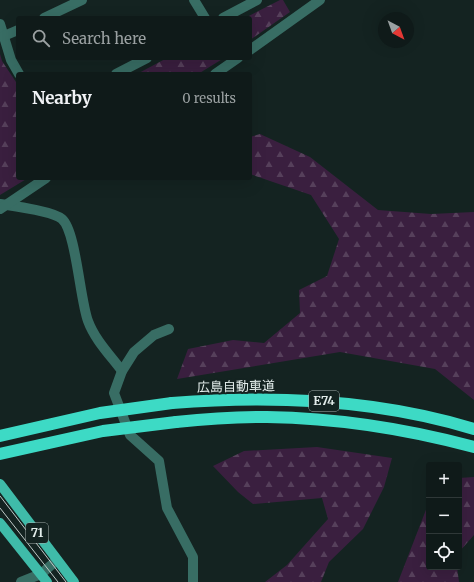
<!DOCTYPE html>
<html lang="en">
<head>
<meta charset="utf-8">
<style>
	:root { --surface:#0f1a19; --page:#1d2726; --text:#f1f3f6; --muted:#9ba1a2; --line:#2f3838 }
	body { margin:0; font-family:Merriweather,"Noto Sans JP",serif; background:var(--page); color:var(--text) }
	.controls { position:absolute; right:12px; bottom:12px; display:grid; overflow:hidden; border-radius:4px; box-shadow:0 4px 16px #0002 }
	.controls button { width:36px; height:36px; display:grid; place-items:center; padding:0; border:0; border-bottom:1px solid var(--line); background:var(--surface); color:var(--text); font:20px sans-serif }
	.compass { position:absolute; left:378px; top:12px; width:36px; height:36px; border-radius:50%; background:var(--surface); box-shadow:0 4px 16px #0002; rotate:139deg }
	.list { margin:0; padding:0; list-style:none }
	h2 { display:flex; justify-content:space-between; align-items:center; height:52px; margin:0; padding:0 16px; font-size:17px }
	h2 small { font-size:13px; font-weight:400; color:var(--muted) }
	.icon { flex:none; width:22px; height:22px; fill:none; stroke:currentColor; stroke-width:2; stroke-linecap:round; stroke-linejoin:round }
	.map { position:relative; flex:none; width:474px; height:582px; overflow:hidden }
	.search { position:absolute; background:var(--surface); box-shadow:0 4px 16px #0002; left:16px; top:16px; width:236px; height:44px; display:flex; align-items:center; gap:10px; box-sizing:border-box; padding:0 14px; border-radius:4px; color:var(--muted); font-size:15px }
	.panel { position:absolute; background:var(--surface); box-shadow:0 4px 16px #0002; left:16px; top:72px; width:236px; height:108px; border-radius:4px }
	.map>svg:first-child { display:block }
	.forest { fill:url(#forest-firs) }
	.lines { fill:none; stroke-linecap:round; stroke-linejoin:round }
	.minor { stroke:#386d64; stroke-width:10 }
	.tertiary { stroke:#386d64; stroke-width:10 }
	.primary { stroke:#3fbba9; stroke-width:10 }
	.motorway { stroke:#3ddac5; stroke-width:12 }
	.tram { stroke:#bfcac8; stroke-width:1 }
	.motorway-bridge { stroke:#3ddac5; stroke-width:12 }
	.labels { text-anchor:middle; stroke-width:4; stroke-linejoin:round; paint-order:stroke }
	.shield { fill:#142321; stroke:#a5b0ae; stroke-width:1 }
	.shield-label { font-size:12px; font-weight:bold; fill:#e3edeb }
	.street-label { font-size:13px; fill:#e3edeb; stroke:#142321 }
</style>
</head>
<body>
<div class="map">
<svg width="474" height="582" viewBox="0 0 474 582">
	<defs>
		<pattern id="forest-firs" width="22" height="20" patternUnits="userSpaceOnUse"><rect width="22" height="20" fill="#3a1f3f"/><path d="M5 1l3.5 6h-7zM16 11l3.5 6h-7z" fill="#56405b"/></pattern>
	</defs>
	<rect width="100%" height="100%" fill="#142321"/>
	<g class="forest">
		<path d="M 280,0 L 283,0 L 290,12 L 250,40 L 250,18 L 245,18 Z"/>
		<path d="M 0,54 L 2,61 L 18,85 L 18,178 L 28,178 L 0,195 Z"/>
		<path d="M 167,58 L 224,58 L 198,74 L 137,74 Z"/>
		<path d="M 260,134 L 310,157 L 378,210 L 431,214 L 474,212 L 474,400 L 435,369 L 340,352 L 177,379 L 188,349 L 233,340 L 264,343 L 300,313 L 299,290 L 327,276 L 339,239 L 311,195 L 250,174 L 250,137 Z"/>
		<path d="M 317,447 L 392,458 L 384,487 L 363,529 L 329,562 L 321,582 L 265,582 L 287,565 L 328,519 L 322,498 L 253,504 L 238,492 L 213,466 L 244,451 Z"/>
		<path d="M 474,477 L 474,535 L 459,552 L 459,478 Z"/>
		<path d="M 429,502 L 429,567 L 457,567 L 459,582 L 398,582 Z"/>
	</g>
	<g class="lines">
		<g class="minor">
			<path d="M 194,0 L 205,18"/>
			<path d="M 44,18 L 82,0"/>
			<path d="M 223,18 L 257,0"/>
			<path d="M 0,24 L 11,60 L 19,74"/>
			<path d="M 4,36 L 18,30"/>
			<path d="M 116,74 L 147,58"/>
			<path d="M 0,204 C 13,206 53,211 62,219 C 76,231 80,300 88,321 C 95,340 110,355 122,371"/>
			<path d="M 169,329 L 154,335 L 134,352 L 122,371 L 114,393 L 130,435 L 159,461 L 167,508 L 193,557 L 193,582"/>
			<path d="M 21,582 L 41,574 L 57,560"/>
		</g>
		<g class="tertiary">
			<path d="M 250,50 L 320,0"/>
			<path d="M 215,74 L 238,58"/>
			<path d="M 0,209 L 46,178"/>
		</g>
		<g class="primary">
			<path d="M 0,484 L 74,582"/>
			<path d="M 0,523 L 47,582"/>
		</g>
		<g class="motorway">
			<path d="M 172,403 C 273,395 376,399 474,429"/>
			<path d="M 176,422 C 206,419 236,417 267,417 C 336,418 407,429 474,447"/>
		</g>
		<g class="tram">
			<path d="M 0,496 L 66,582"/>
			<path d="M 0,508 L 58,582"/>
		</g>
		<g class="motorway-bridge">
			<path d="M 0,436 L 100,413 L 172,403"/>
			<path d="M 0,454 L 103,431 L 176,422"/>
		</g>
	</g>
	<g class="labels">
		<g class="shield">
			<rect x="309" y="391" width="30" height="20" rx="3"/>
			<rect x="26" y="523" width="22" height="20" rx="3"/>
		</g>
		<g class="shield-label">
			<text x="324" y="405">E74</text>
			<text x="37" y="537">71</text>
		</g>
		<g class="street-label">
			<text transform="translate(236 386) rotate(-1)" y="5">広島自動車道</text>
		</g>
	</g>
</svg>
<div class="controls">
<button>+</button>
<button>−</button>
<button><svg class="icon" aria-label="locate" viewBox="0 0 24 24"><circle cx="12" cy="12" r="6"/><path d="M12 2v4M12 18v4M2 12h4M18 12h4"/></svg></button>
</div>
<svg class="compass" viewBox="-18 -18 36 36"><path d="M0-13l5 13h-10z" fill="#e53935"/><path d="M0 13l5-13h-10z" fill="#9ba1a2"/></svg>
<div class="search"><svg class="icon" aria-label="search" viewBox="0 0 24 24"><circle cx="10" cy="10" r="6"/><path d="M15 15l6 6"/></svg>Search here</div>
<section class="panel">
<h2>Nearby<small>0 results</small></h2>
<ul class="list">
</ul>
</section>
</div>
</body>
</html>
